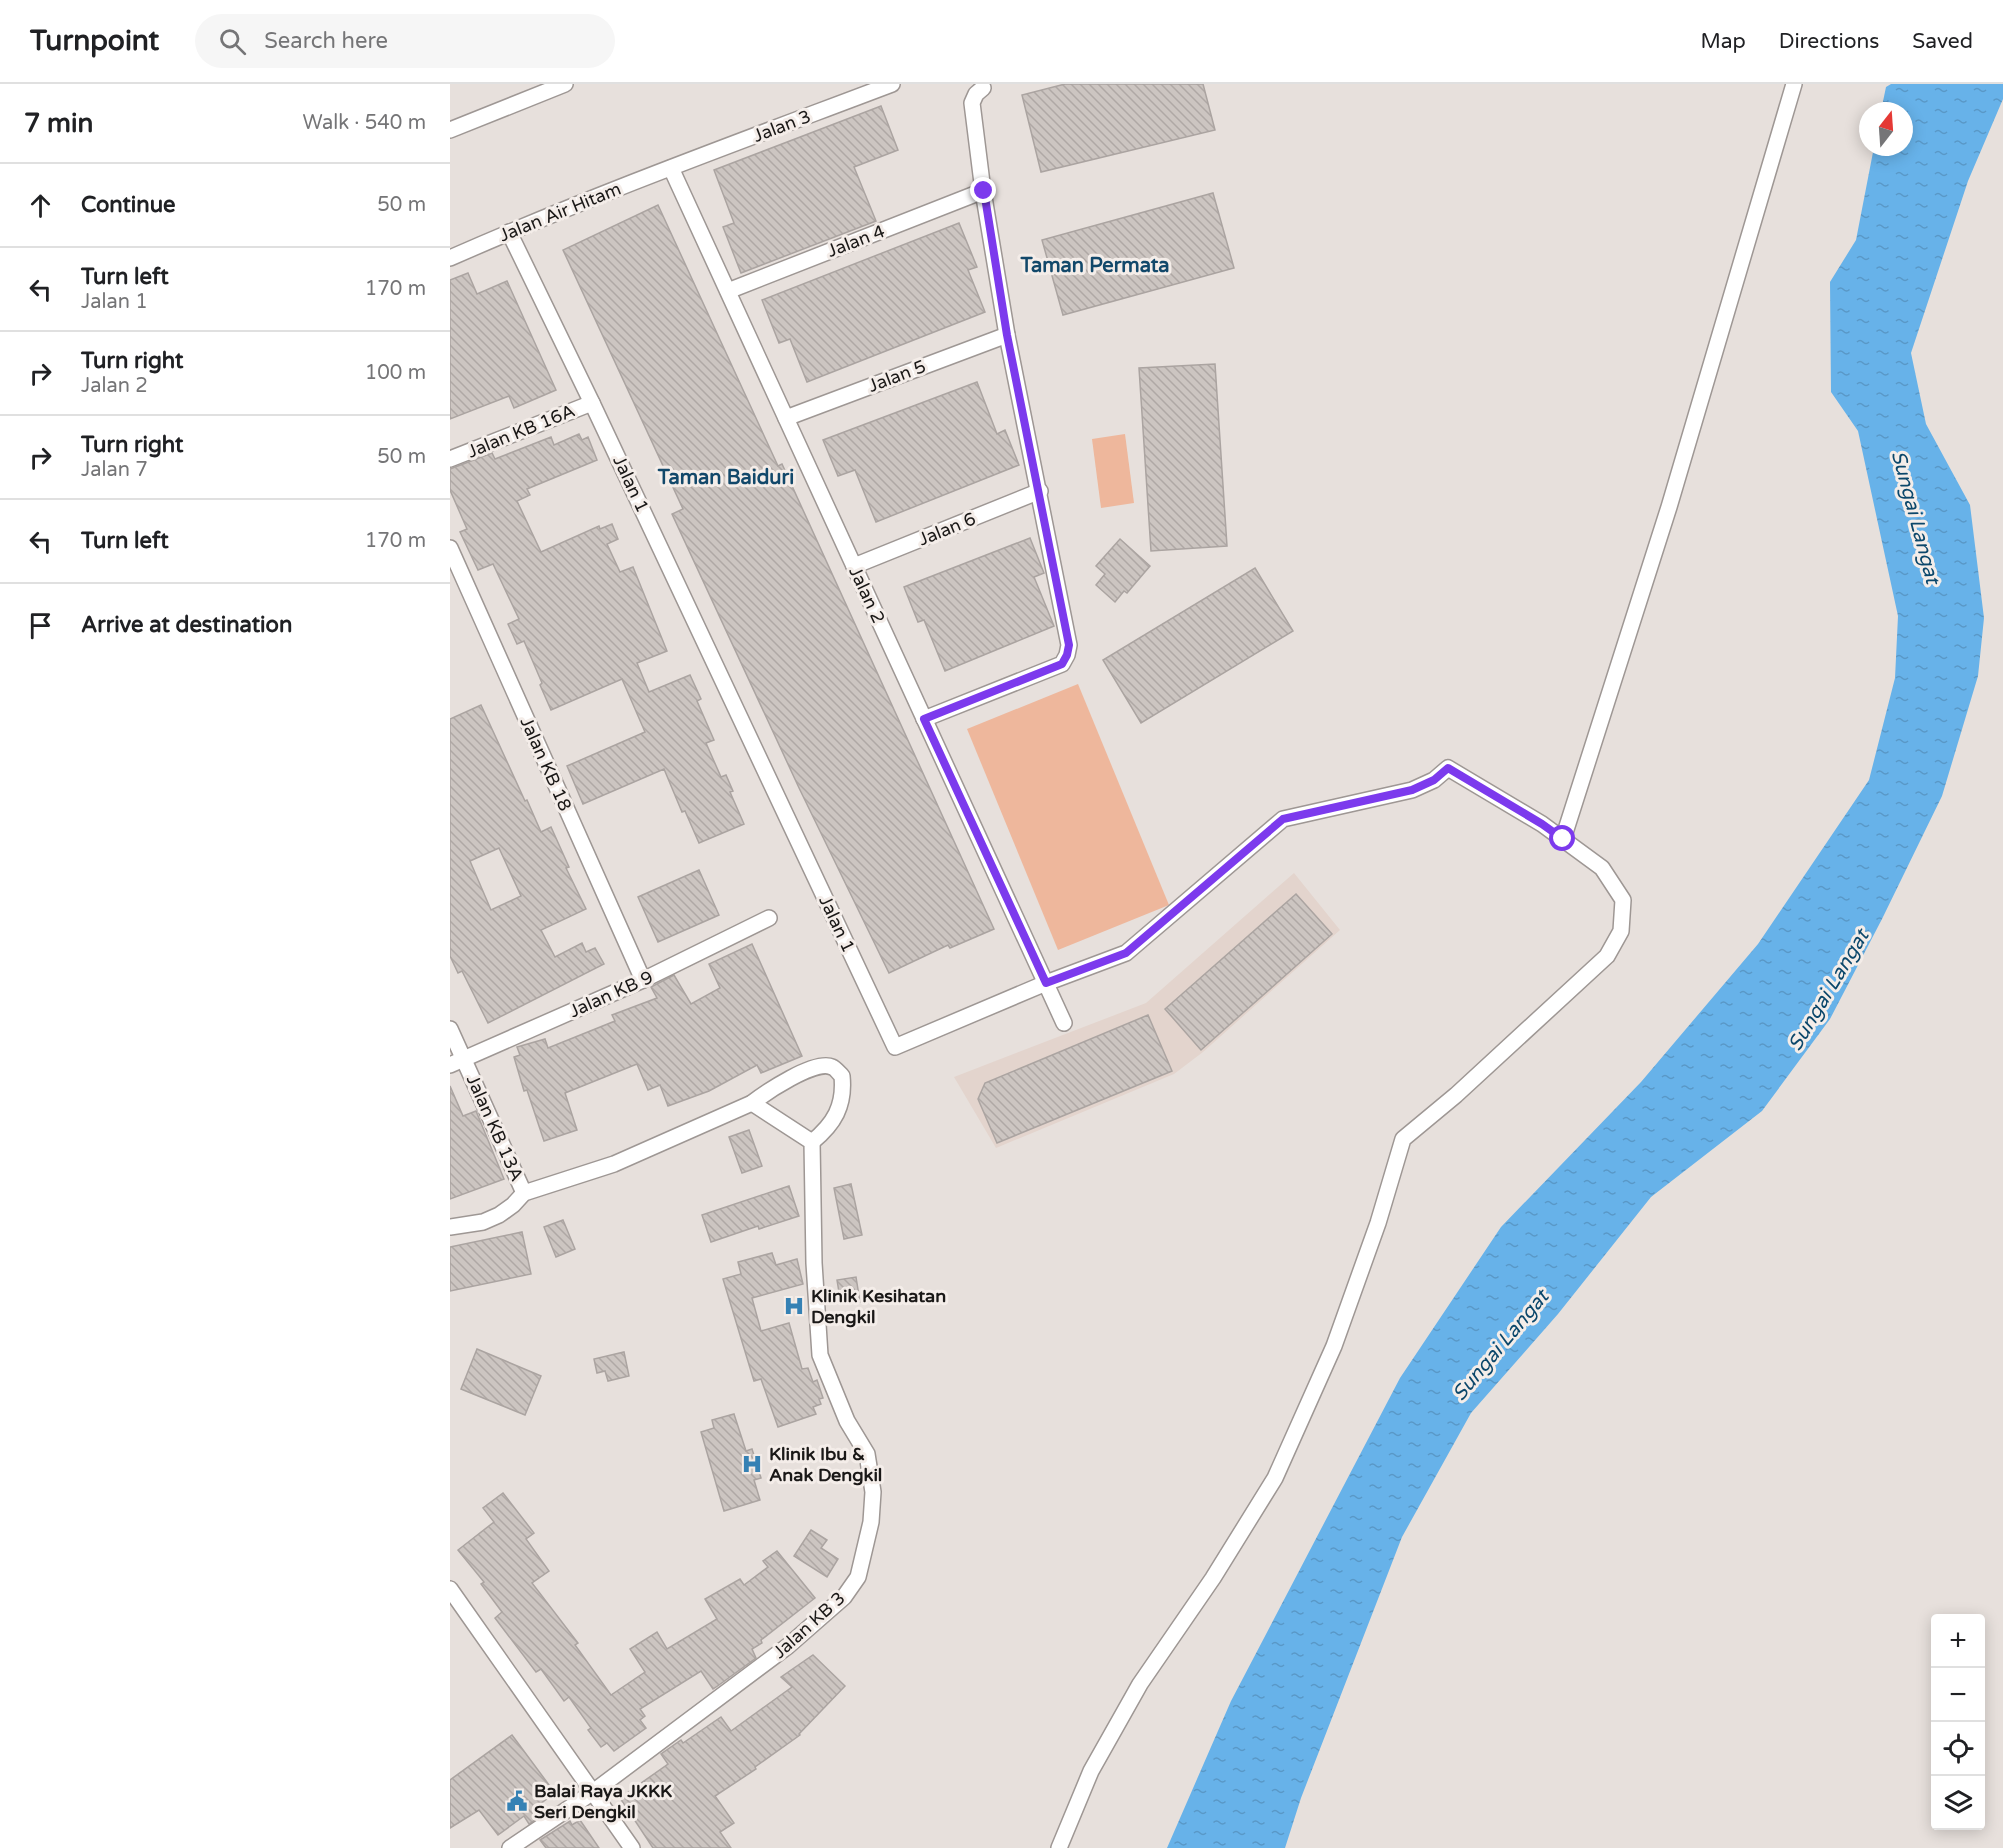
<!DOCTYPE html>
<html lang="en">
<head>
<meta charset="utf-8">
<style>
	:root { --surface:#fff; --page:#f6f6f6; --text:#202124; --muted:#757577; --line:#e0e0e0 }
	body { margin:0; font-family:"Varela Round",sans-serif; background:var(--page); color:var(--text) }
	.controls { position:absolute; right:18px; bottom:18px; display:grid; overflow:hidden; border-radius:6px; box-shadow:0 3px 15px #0003 }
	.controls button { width:54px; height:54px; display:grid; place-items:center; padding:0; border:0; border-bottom:2px solid var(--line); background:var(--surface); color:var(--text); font:30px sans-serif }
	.compass { position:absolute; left:1409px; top:18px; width:54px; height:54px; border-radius:50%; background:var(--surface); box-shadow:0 3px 15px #0003; rotate:17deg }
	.stop { position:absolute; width:18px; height:18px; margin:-14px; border:4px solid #7c3aed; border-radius:50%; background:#fff }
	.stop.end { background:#7c3aed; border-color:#fff; box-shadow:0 2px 6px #0008 }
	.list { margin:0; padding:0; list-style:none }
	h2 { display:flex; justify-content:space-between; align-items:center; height:78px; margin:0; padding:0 24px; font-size:26px }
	h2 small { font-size:20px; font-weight:400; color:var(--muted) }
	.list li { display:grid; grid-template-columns:39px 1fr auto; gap:18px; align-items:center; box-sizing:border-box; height:84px; padding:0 24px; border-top:2px solid var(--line) }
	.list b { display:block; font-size:22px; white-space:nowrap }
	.list p { margin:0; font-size:20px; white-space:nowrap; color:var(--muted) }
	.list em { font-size:20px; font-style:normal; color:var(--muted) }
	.icon { flex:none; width:33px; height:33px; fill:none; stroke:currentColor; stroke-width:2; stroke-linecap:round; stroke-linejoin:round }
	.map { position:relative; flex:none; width:1553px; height:1764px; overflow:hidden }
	header { display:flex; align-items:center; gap:36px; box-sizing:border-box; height:84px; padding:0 30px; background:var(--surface); border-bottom:2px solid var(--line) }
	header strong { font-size:28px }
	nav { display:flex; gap:33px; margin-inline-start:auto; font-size:21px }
	.search { width:420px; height:54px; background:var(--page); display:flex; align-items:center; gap:15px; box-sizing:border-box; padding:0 21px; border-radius:33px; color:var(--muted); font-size:22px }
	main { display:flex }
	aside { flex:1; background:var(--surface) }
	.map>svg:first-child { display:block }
	.built { fill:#e3d4cd }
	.green { fill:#eeb79c }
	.water { fill:url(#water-ripples) }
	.building { fill:url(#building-back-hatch); stroke:#aba4a1; stroke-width:1.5; fill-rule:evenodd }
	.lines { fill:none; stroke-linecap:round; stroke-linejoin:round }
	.minor-casing { stroke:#9e9794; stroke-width:18 }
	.minor { stroke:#fff; stroke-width:15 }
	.route { stroke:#7c3aed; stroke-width:8 }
	.labels { text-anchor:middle; stroke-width:6; stroke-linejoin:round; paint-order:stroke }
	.street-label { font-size:18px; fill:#1a1817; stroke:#f4ede9 }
	.poi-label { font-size:18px; font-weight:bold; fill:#1a1817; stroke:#f4ede9; text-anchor:start }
	.neighbourhood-label { font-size:20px; font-weight:bold; fill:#12486a; stroke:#f4ede9 }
	.water-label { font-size:20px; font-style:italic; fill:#0b476b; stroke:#f4ede9 }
</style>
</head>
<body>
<header>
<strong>Turnpoint</strong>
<div class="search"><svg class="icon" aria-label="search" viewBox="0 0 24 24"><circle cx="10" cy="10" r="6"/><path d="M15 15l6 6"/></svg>Search here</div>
<nav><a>Map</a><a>Directions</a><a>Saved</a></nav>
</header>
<main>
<aside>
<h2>7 min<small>Walk · 540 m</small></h2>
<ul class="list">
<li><svg class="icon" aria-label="ahead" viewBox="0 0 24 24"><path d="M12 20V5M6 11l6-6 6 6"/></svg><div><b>Continue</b></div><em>50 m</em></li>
<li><svg class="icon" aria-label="left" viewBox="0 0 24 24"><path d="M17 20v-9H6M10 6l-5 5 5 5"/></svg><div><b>Turn left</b><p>Jalan 1</p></div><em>170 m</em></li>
<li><svg class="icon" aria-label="right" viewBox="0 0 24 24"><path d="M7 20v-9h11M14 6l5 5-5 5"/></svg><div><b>Turn right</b><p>Jalan 2</p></div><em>100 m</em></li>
<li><svg class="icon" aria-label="right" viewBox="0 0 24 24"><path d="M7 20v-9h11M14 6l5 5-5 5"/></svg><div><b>Turn right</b><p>Jalan 7</p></div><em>50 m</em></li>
<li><svg class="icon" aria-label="left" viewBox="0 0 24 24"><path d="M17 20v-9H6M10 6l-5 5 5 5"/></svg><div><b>Turn left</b></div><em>170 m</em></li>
<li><svg class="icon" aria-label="arrive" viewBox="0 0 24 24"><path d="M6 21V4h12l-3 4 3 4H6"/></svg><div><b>Arrive at destination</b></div></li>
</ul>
</aside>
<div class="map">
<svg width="1553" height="1764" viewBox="0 0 1553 1764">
	<defs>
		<pattern id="water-ripples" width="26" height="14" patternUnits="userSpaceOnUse" patternTransform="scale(1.5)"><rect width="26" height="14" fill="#67b2e9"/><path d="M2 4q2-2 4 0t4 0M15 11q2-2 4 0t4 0" fill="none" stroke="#5998c7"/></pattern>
		<pattern id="building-back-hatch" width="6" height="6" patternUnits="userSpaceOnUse" patternTransform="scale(1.5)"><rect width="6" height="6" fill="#ccc5c1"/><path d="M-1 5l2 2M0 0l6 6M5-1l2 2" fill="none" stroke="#afa8a5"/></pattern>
	</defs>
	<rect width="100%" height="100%" fill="#e7e0dc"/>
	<path class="built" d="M 844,789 L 890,846 L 753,968 L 724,990 L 546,1064 L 504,993 L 696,919 Z"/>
	<g class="green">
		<path d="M 675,350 L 684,419 L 651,424 L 642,355 Z"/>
		<path d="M 628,600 L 719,821 L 608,866 L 517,645 Z"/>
	</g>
	<path class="water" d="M 1441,0 L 1553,0 L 1553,15 L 1518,97 L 1461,269 L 1476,340 L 1520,421 L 1534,534 L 1528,592 L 1492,712 L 1432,835 L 1380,935 L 1312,1027 L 1201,1113 L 1108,1230 L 1021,1329 L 952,1453 L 851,1714 L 835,1764 L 717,1764 L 781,1617 L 950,1294 L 1051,1143 L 1191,998 L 1308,860 L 1419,696 L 1445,594 L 1448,532 L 1408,347 L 1381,308 L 1380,198 L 1406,156 L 1424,63 L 1454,63 L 1454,27 L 1431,27 L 1436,3 Z"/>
	<g class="building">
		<path d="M 615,0 L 753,0 L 765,46 L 591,88 L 572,11 Z"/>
		<path d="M 431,22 L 448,66 L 404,83 L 426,137 L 291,189 L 273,143 L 284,139 L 264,86 Z"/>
		<path d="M 763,109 L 784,184 L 613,231 L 592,156 Z"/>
		<path d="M 208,121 L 328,382 L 332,380 L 544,845 L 500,864 L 498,861 L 439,889 L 350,706 L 222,430 L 233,425 L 113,166 Z"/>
		<path d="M 509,139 L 527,183 L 518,186 L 535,228 L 357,298 L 340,255 L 329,259 L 312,216 Z"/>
		<path d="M 18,189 L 27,210 L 57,197 L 106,306 L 64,324 L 59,312 L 0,335 L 0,196 Z"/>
		<path d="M 765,280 L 777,462 L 701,467 L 689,284 Z"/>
		<path d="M 527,298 L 547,350 L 555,346 L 569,381 L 426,438 L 405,386 L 388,392 L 373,356 Z"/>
		<path d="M 129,350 L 132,356 L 138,353 L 147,376 L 77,405 L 80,411 L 67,417 L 91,468 L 149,442 L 150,445 L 162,440 L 168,455 L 157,460 L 170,488 L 183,483 L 217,567 L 187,579 L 199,608 L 240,591 L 251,615 L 247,617 L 264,656 L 256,659 L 271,693 L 276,691 L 283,707 L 280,708 L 294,740 L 249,759 L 235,727 L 232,728 L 214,685 L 133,720 L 117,682 L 195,648 L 172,595 L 101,626 L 90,601 L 92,599 L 74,557 L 67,560 L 58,540 L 69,535 L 43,480 L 28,486 L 10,448 L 17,445 L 0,406 L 0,385 L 42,369 L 45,375 L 101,353 L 104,361 Z"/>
		<path d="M 580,454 L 594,489 L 584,493 L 604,542 L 495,587 L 474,536 L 468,538 L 454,503 Z"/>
		<path d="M 670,455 L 700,482 L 677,509 L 674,507 L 665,518 L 646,501 L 655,490 L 646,482 Z"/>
		<path d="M 805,484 L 843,547 L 691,639 L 653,576 Z"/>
		<path d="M 31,621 L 75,717 L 77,716 L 91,748 L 101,743 L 119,783 L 116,784 L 136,825 L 91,846 L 105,873 L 132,859 L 136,868 L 145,864 L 154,880 L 38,939 L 12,887 L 8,889 L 0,872 L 0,635 ZM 49,764 L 71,812 L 41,826 L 20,777 Z"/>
		<path d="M 249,786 L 269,831 L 208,858 L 188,813 Z"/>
		<path d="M 846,810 L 882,850 L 751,966 L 715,925 Z"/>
		<path d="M 302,860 L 352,972 L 311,989 L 307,981 L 259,1007 L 218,1022 L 210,1001 L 198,1006 L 187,980 L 115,1009 L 127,1046 L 94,1057 L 77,1006 L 74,1007 L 64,973 L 70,971 L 67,963 L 95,955 L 98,964 L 165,937 L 162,931 L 207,914 L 201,903 L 224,891 L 241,920 L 270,904 L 259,880 Z"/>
		<path d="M 698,931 L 722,987 L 547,1059 L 528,1015 L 535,999 Z"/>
		<path d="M 0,1002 L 13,1032 L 26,1027 L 54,1095 L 0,1115 Z"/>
		<path d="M 299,1046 L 312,1082 L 292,1089 L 279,1053 Z"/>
		<path d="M 401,1100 L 412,1151 L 394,1155 L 384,1104 Z"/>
		<path d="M 339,1102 L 349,1132 L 309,1145 L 308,1142 L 261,1158 L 252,1131 Z"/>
		<path d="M 113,1136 L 125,1165 L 106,1173 L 94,1143 Z"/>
		<path d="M 72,1148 L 81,1190 L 0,1207 L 0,1163 Z"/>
		<path d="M 322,1169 L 326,1181 L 347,1175 L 353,1200 L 302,1214 L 311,1247 L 339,1239 L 352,1285 L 358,1284 L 363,1298 L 367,1296 L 373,1314 L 369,1315 L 371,1320 L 363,1323 L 366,1330 L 328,1343 L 311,1295 L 304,1297 L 273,1195 L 291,1190 L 288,1178 Z"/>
		<path d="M 406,1193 L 410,1218 L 391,1220 L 387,1196 Z"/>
		<path d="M 27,1265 L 91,1292 L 75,1331 L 11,1305 Z"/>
		<path d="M 174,1268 L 179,1292 L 158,1297 L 155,1287 L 147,1289 L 144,1275 Z"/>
		<path d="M 284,1330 L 296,1367 L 302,1365 L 311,1394 L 304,1396 L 310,1416 L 274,1427 L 251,1348 L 264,1344 L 262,1336 Z"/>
		<path d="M 53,1409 L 84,1449 L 76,1455 L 99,1487 L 82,1499 L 128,1559 L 125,1561 L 161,1611 L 195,1588 L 180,1565 L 207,1548 L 217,1565 L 267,1535 L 255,1515 L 290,1495 L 294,1501 L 318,1483 L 313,1477 L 327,1467 L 365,1514 L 311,1556 L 312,1559 L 302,1565 L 306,1574 L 269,1601 L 263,1605 L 251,1587 L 190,1625 L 195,1632 L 190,1636 L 196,1644 L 164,1667 L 157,1659 L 151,1663 L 138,1646 L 141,1644 L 119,1613 L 114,1617 L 91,1585 L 86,1588 L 45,1534 L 52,1528 L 31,1500 L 34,1498 L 8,1466 L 44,1438 L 33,1424 Z"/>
		<path d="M 361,1446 L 377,1456 L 371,1464 L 388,1475 L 377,1493 L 344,1472 Z"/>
		<path d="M 363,1571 L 395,1602 L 349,1650 L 350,1651 L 305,1683 L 306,1685 L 265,1712 L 284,1739 L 270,1748 L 281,1764 L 203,1764 L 170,1714 L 218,1680 L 211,1670 L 231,1656 L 233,1659 L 271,1633 L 281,1647 L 342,1603 L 331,1593 Z"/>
		<path d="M 62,1651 L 105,1709 L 90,1720 L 96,1728 L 79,1740 L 74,1732 L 48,1751 L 29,1726 L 0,1744 L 0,1696 Z"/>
		<path d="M 130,1736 L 149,1764 L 96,1764 L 90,1756 L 120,1737 L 122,1741 Z"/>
	</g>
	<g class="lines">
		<g class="minor-casing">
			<g id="minor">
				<path d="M 0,46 L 115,0"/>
				<path d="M 221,84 L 614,939"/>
				<path d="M 59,148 L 142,319 L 445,963 L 596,899 L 676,869 L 833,735 L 962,706 L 984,696 L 998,684 L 1092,740 L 1152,784 L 1173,816 L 1171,847 L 1157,872 L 1006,1011 L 953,1055 L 928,1139 L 884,1262 L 825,1394 L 763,1494 L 690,1600 L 641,1687 L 609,1764"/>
				<path d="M 0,174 C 145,110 294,56 442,0"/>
				<path d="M 278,207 L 533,107"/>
				<path d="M 336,334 L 557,251"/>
				<path d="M 0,375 L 142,319"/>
				<path d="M 0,464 L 193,896"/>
				<path d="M 404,482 L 590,407"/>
				<path d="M 474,635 L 612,580 L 617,571 L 619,561 L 557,251 L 533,107 L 522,19 L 526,10 L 533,4"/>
				<path d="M 1113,755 L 1219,423 L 1344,0"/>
				<path d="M 0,945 L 74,1109"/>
				<path d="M 0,981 L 193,896 L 319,834"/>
				<path d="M 0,1143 L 33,1138 L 49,1131 L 63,1121 L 74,1109 L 164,1080 L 302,1019 C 315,1009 365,975 382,983 C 385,984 389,989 392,992 C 395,1022 384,1040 362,1058"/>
				<path d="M 0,1505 L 182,1764"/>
				<path d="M 60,1764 L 143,1708 L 338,1562 L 394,1513 L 408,1493 L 421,1438 L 423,1408 L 417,1370 L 397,1337 L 370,1271 L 364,1179 L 362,1058 L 302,1019"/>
			</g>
		</g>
		<use href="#minor" class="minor"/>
	</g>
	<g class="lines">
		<path class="route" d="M 534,107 L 557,251 L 619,561 L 617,571 L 612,580 L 474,635 L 596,899 L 676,869 L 833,735 L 962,706 L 984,696 L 998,684 L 1092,740 L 1113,755"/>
	</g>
	<defs>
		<g id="hospital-bare" transform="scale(1.62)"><path d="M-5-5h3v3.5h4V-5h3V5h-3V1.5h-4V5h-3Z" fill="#3581b4" stroke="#f4ede9" stroke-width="2.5" paint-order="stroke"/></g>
		<g id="civic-bare" transform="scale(1.62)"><path d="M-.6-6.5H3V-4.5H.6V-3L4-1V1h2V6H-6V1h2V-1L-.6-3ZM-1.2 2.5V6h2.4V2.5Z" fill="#3581b4" stroke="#f4ede9" stroke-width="2.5" paint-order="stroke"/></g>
	</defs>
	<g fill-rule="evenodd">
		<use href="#hospital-bare" x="344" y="1222"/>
		<use href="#hospital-bare" x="302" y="1380"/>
		<use href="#civic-bare" x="67" y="1717"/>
	</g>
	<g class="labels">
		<g class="street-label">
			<text transform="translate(332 42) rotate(-21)" y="6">Jalan 3</text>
			<text transform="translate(110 128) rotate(-22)" y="6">Jalan Air Hitam</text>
			<text transform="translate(406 157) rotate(-21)" y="6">Jalan 4</text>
			<text transform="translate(447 292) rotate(-21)" y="6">Jalan 5</text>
			<text transform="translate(71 347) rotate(-22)" y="6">Jalan KB 16A</text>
			<text transform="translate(181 400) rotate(65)" y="6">Jalan 1</text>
			<text transform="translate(497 445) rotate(-22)" y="6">Jalan 6</text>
			<text transform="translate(417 511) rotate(65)" y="6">Jalan 2</text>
			<text transform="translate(96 680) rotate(66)" y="6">Jalan KB 18</text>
			<text transform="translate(387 840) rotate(65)" y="6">Jalan 1</text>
			<text transform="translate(161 910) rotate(-24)" y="6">Jalan KB 9</text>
			<text transform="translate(45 1044) rotate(66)" y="6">Jalan KB 13A</text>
			<text transform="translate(359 1541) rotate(-42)" y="6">Jalan KB 3</text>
		</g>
		<g class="poi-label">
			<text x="361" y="1218">Klinik Kesihatan<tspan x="361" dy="21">Dengkil</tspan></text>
			<text x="319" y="1376">Klinik Ibu &amp;<tspan x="319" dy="21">Anak Dengkil</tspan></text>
			<text x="84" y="1713">Balai Raya JKKK<tspan x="84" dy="21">Seri Dengkil</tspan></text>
		</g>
		<g class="neighbourhood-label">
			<text x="645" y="188">Taman Permata</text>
			<text x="276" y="400">Taman Baiduri</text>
		</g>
		<g class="water-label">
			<text transform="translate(1466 433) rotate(75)" y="7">Sungai Langat</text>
			<text transform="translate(1378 906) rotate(-59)" y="7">Sungai Langat</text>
			<text transform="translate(1050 1261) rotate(-50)" y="7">Sungai Langat</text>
		</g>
	</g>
</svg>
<div class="controls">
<button>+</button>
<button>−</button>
<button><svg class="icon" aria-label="locate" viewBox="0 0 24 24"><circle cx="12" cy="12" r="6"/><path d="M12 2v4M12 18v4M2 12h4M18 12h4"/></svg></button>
<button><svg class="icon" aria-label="layers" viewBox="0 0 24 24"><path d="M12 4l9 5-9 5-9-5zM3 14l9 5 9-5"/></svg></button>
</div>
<svg class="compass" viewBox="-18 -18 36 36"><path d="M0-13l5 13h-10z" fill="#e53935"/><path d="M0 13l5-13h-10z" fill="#757577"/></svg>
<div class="stop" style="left:1113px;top:755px"></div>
<div class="stop end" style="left:534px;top:107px"></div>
</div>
</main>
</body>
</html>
